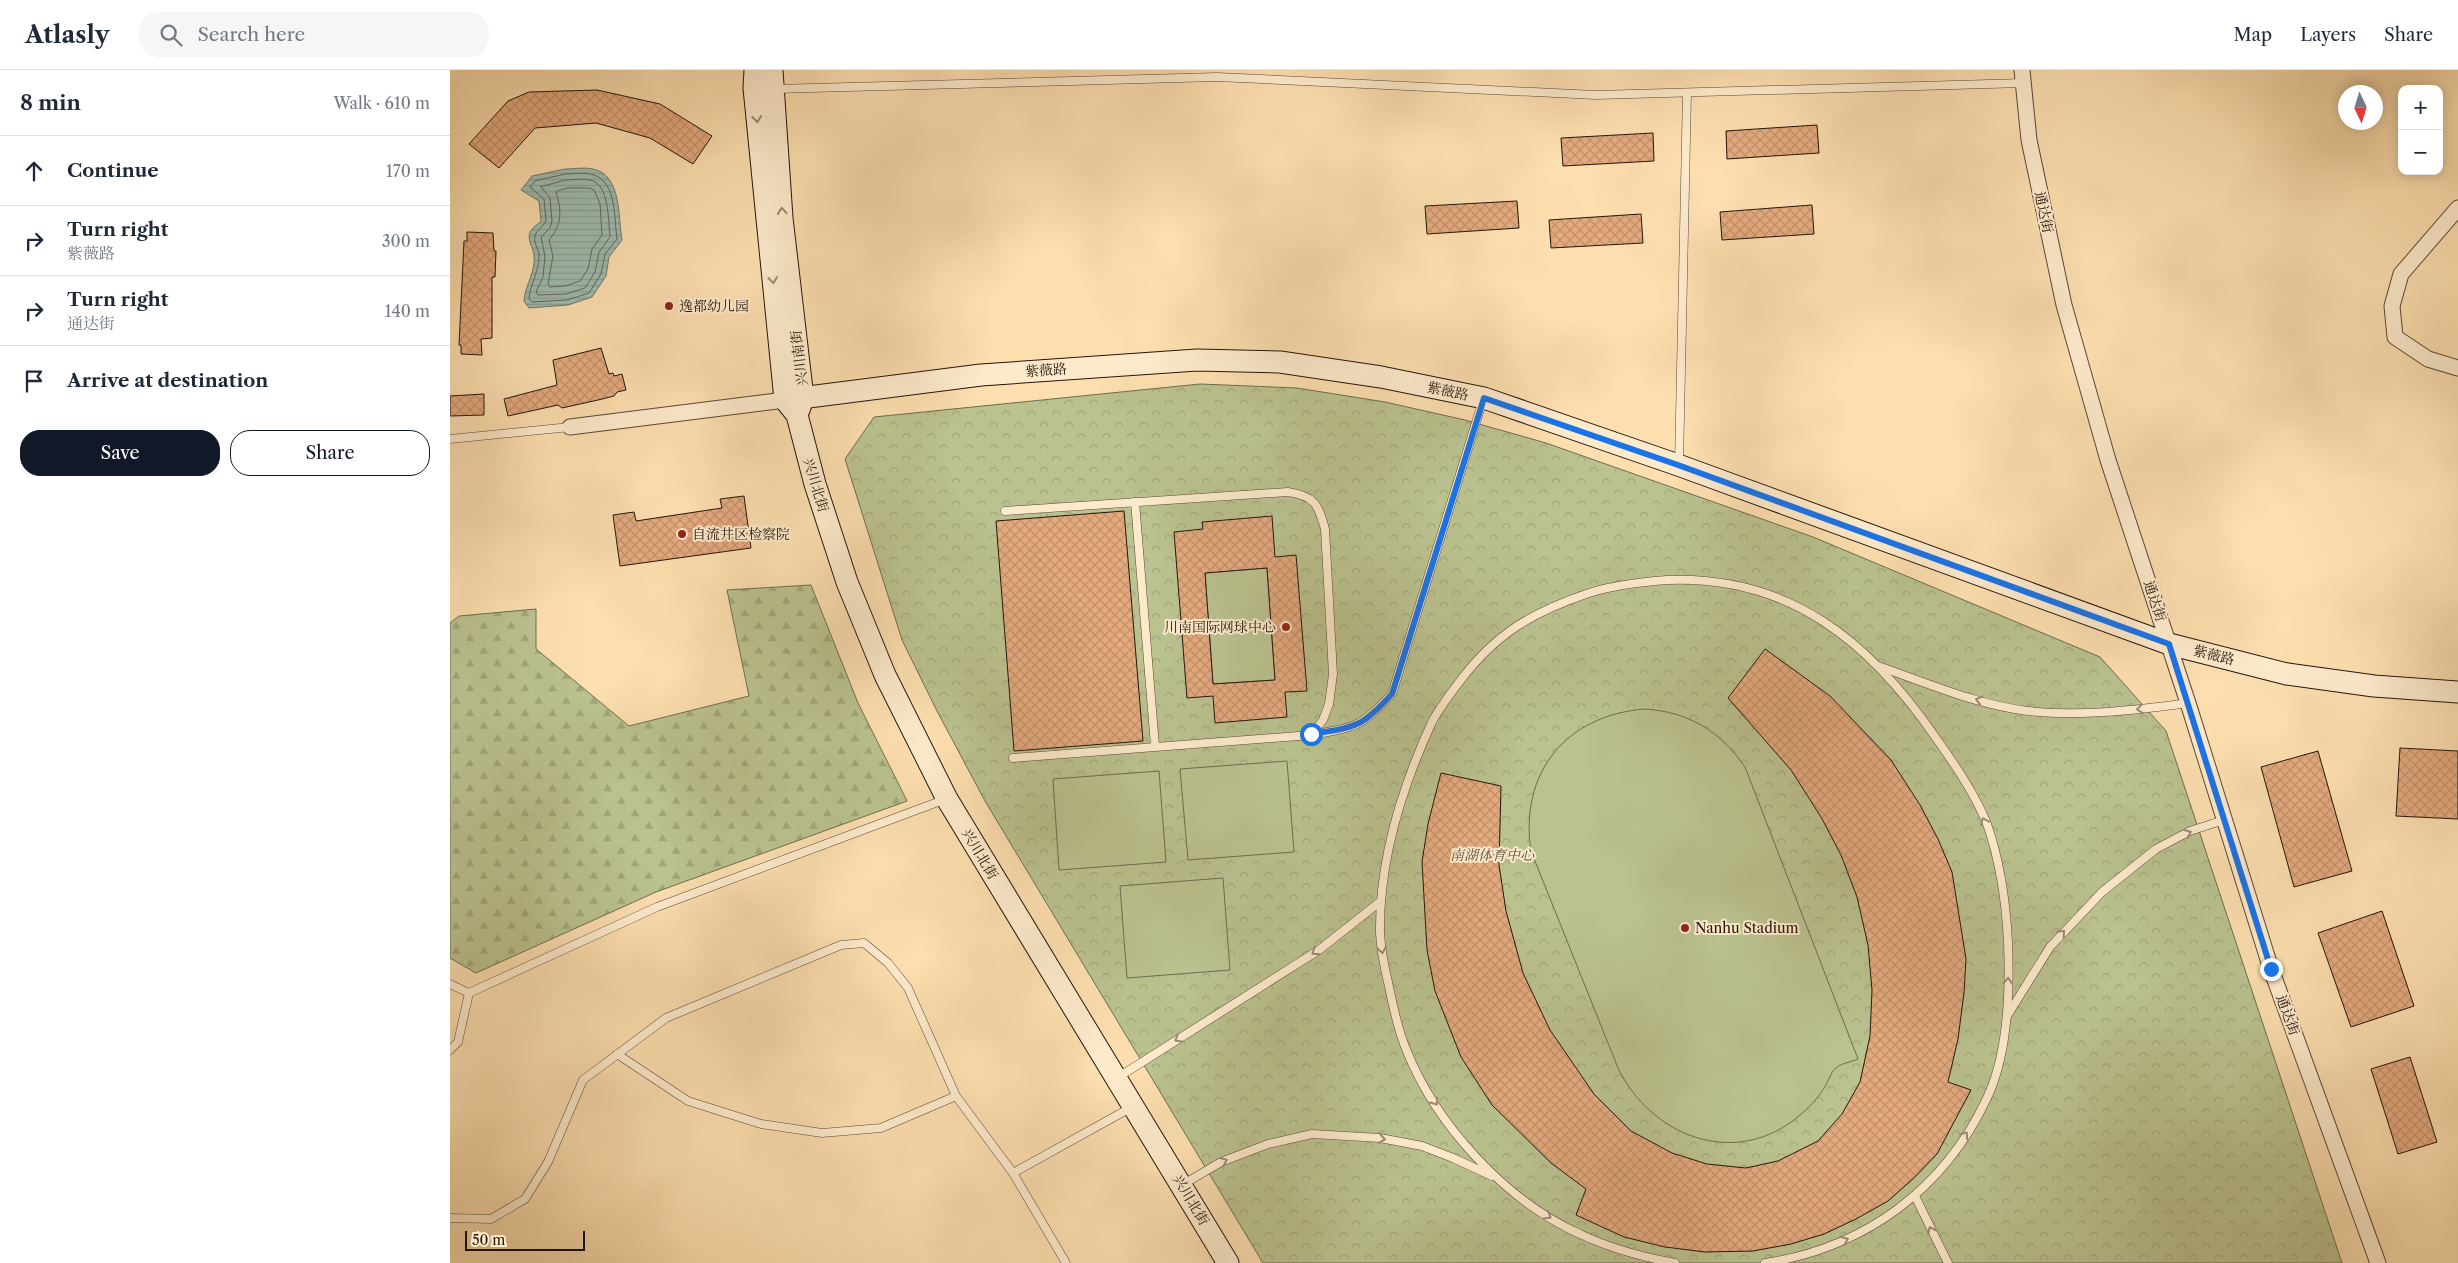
<!DOCTYPE html>
<html lang="en">
<head>
<meta charset="utf-8">
<style>
	:root { --surface:#fff; --page:#f6f6f7; --text:#1f2937; --muted:#747a83; --line:#e0e1e3; --accent:#111827 }
	body { margin:0; font-family:"Libre Caslon Text","Noto Serif SC",serif; background:var(--page); color:var(--text) }
	.controls { position:absolute; right:15px; top:15px; display:grid; overflow:hidden; border-radius:10px; box-shadow:0 2px 12px #0003 }
	.controls button { width:45px; height:45px; display:grid; place-items:center; padding:0; border:0; border-bottom:1px solid var(--line); background:var(--surface); color:var(--text); font:25px sans-serif }
	.compass { position:absolute; left:1888px; top:15px; width:45px; height:45px; border-radius:50%; background:var(--surface); box-shadow:0 2px 12px #0003; rotate:176deg }
	.scale { position:absolute; left:15px; bottom:12px; width:120px; box-sizing:border-box; padding-left:5px; border:2px solid #23150d; border-top:0; font-size:14px; line-height:18px; white-space:nowrap; color:#23150d; -webkit-text-stroke:4px #fdeacb; paint-order:stroke }
	.stop { position:absolute; width:15px; height:15px; margin:-11px; border:4px solid #1a73e8; border-radius:50%; background:#fff }
	.stop.end { background:#1a73e8; border-color:#fff; box-shadow:0 1px 5px #0008 }
	.list { margin:0; padding:0; list-style:none }
	h2 { display:flex; justify-content:space-between; align-items:center; height:65px; margin:0; padding:0 20px; font-size:21px }
	h2 small { font-size:16px; font-weight:400; color:var(--muted) }
	.list li { display:grid; grid-template-columns:32px 1fr auto; gap:15px; align-items:center; box-sizing:border-box; height:70px; padding:0 20px; border-top:1px solid var(--line) }
	.list b { display:block; font-size:19px; white-space:nowrap }
	.list p { margin:0; font-size:16px; white-space:nowrap; color:var(--muted) }
	.list em { font-size:16px; font-style:normal; color:var(--muted) }
	.actions { display:flex; gap:10px; padding:15px 20px }
	.actions a { flex:1; padding:11px 0; border:1px solid var(--accent); border-radius:20px; text-align:center; font-size:18px; color:var(--accent) }
	.actions .main { background:var(--accent); color:#fff }
	.icon { flex:none; width:28px; height:28px; fill:none; stroke:currentColor; stroke-width:2; stroke-linecap:round; stroke-linejoin:round }
	.map { position:relative; flex:none; width:2008px; height:1193px; overflow:hidden }
	header { display:flex; align-items:center; gap:30px; box-sizing:border-box; height:70px; padding:0 25px; background:var(--surface); border-bottom:1px solid var(--line) }
	header strong { font-size:24px }
	nav { display:flex; gap:28px; margin-inline-start:auto; font-size:18px }
	.search { width:350px; height:45px; background:var(--page); display:flex; align-items:center; gap:12px; box-sizing:border-box; padding:0 18px; border-radius:20px; color:var(--muted); font-size:19px }
	main { display:flex }
	aside { flex:1; background:var(--surface) }
	.map>svg:first-child { display:block }
	.forest { fill:url(#forest-firs); stroke:#6e6c4e }
	.park { fill:url(#park-crowns); stroke:#6e6c4e }
	.pitch { fill:#bac28f; stroke:#6e6c4e }
	.water { fill:url(#water-rules); stroke:#6d796e }
	.lines { fill:none; stroke-linecap:round; stroke-linejoin:round }
	.shore { stroke:#61685e; stroke-width:1 }
	.building { fill:url(#building-cross-hatch); stroke:#23150d; fill-rule:evenodd }
	.lane-casing { stroke:#594736; stroke-width:9 }
	.street-casing { stroke:#594736; stroke-width:17 }
	.secondary-casing { stroke:#23150d; stroke-width:23 }
	.lane { stroke:#fdeacb; stroke-width:8 }
	.street { stroke:#fdeacb; stroke-width:15 }
	.secondary { stroke:#fdeacb; stroke-width:21 }
	.oneway { stroke:#9b8a76 }
	.route { stroke:#1a73e8; stroke-width:6 }
	.poi-dot { fill:#8f2418; stroke:#fdeacb; stroke-width:2 }
	.labels { text-anchor:middle; stroke-width:4; stroke-linejoin:round; paint-order:stroke }
	.street-label { font-size:14px; fill:#23150d; stroke:#fdeacb }
	.poi-label { font-size:14px; fill:#23150d; stroke:#fdeacb; text-anchor:start }
	.park-label { font-size:14px; font-style:italic; fill:#58523a; stroke:#fdeacb }
</style>
</head>
<body>
<header>
<strong>Atlasly</strong>
<div class="search"><svg class="icon" aria-label="search" viewBox="0 0 24 24"><circle cx="10" cy="10" r="6"/><path d="M15 15l6 6"/></svg>Search here</div>
<nav><a>Map</a><a>Layers</a><a>Share</a></nav>
</header>
<main>
<aside>
<h2>8 min<small>Walk · 610 m</small></h2>
<ul class="list">
<li><svg class="icon" aria-label="ahead" viewBox="0 0 24 24"><path d="M12 20V5M6 11l6-6 6 6"/></svg><div><b>Continue</b></div><em>170 m</em></li>
<li><svg class="icon" aria-label="right" viewBox="0 0 24 24"><path d="M7 20v-9h11M14 6l5 5-5 5"/></svg><div><b>Turn right</b><p>紫薇路</p></div><em>300 m</em></li>
<li><svg class="icon" aria-label="right" viewBox="0 0 24 24"><path d="M7 20v-9h11M14 6l5 5-5 5"/></svg><div><b>Turn right</b><p>通达街</p></div><em>140 m</em></li>
<li><svg class="icon" aria-label="arrive" viewBox="0 0 24 24"><path d="M6 21V4h12l-3 4 3 4H6"/></svg><div><b>Arrive at destination</b></div></li>
</ul>
<div class="actions"><a class="main">Save</a><a>Share</a></div>
</aside>
<div class="map">
<svg width="2008" height="1193" viewBox="0 0 2008 1193">
	<defs>
		<pattern id="forest-firs" width="22" height="20" patternUnits="userSpaceOnUse" patternTransform="scale(1.25)"><rect width="22" height="20" fill="#bac28f"/><path d="M5 1l3.5 6h-7zM16 11l3.5 6h-7z" fill="#a0a67a"/></pattern>
		<pattern id="park-crowns" width="20" height="18" patternUnits="userSpaceOnUse" patternTransform="scale(1.25)"><rect width="20" height="18" fill="#bac28f"/><path d="M2 6a3 3 0 1 1 6 0M12 15a3 3 0 1 1 6 0" fill="none" stroke="#a0a67a"/></pattern>
		<pattern id="water-rules" width="6" height="5" patternUnits="userSpaceOnUse" patternTransform="scale(1.25)"><rect width="6" height="5" fill="#9fbcaf"/><path d="M0 2.5h6" fill="none" stroke="#89a195"/></pattern>
		<pattern id="building-cross-hatch" width="8" height="8" patternUnits="userSpaceOnUse" patternTransform="scale(1.25)"><rect width="8" height="8" fill="#e4aa7e"/><path d="M0 0l8 8M0 8l8-8" fill="none" stroke="#c3916c"/></pattern>
	</defs>
	<rect width="100%" height="100%" fill="#fcdeaf"/>
	<filter id="stains"><feTurbulence type="fractalNoise" baseFrequency=".004" numOctaves="4"/><feColorMatrix values="0 0 0 0 .2 0 0 0 0 .09 0 0 0 0 .02 0 0 0 .5 -.17"/></filter>
	<radialGradient id="worn" r=".72"><stop offset=".6" stop-color="#630" stop-opacity="0"/><stop offset="1" stop-color="#630" stop-opacity=".3"/></radialGradient>
	<path class="forest" d="M 361,515 L 408,633 L 457,731 L 206,822 L 26,903 L 0,888 L 0,553 L 9,546 L 86,539 L 86,579 L 179,656 L 299,626 L 277,520 Z"/>
	<path class="park" d="M 750,314 L 847,318 L 935,332 L 1015,350 L 1096,373 L 1363,467 L 1650,587 L 1716,661 L 1892,1193 L 813,1193 L 535,731 L 487,641 L 452,570 L 395,389 L 424,347 Z"/>
	<g class="pitch">
		<path d="M 817,498 L 825,610 L 763,614 L 755,503 Z"/>
		<path d="M 1195,639 C 1239,642 1270,661 1295,697 L 1408,989 C 1401,992 1388,994 1384,1000 C 1381,1003 1379,1009 1377,1013 C 1369,1028 1357,1040 1344,1050 C 1280,1098 1200,1064 1168,998 L 1081,781 C 1069,703 1116,645 1195,639 Z"/>
		<path d="M 837,691 L 844,782 L 738,790 L 730,699 Z"/>
		<path d="M 709,701 L 716,792 L 609,800 L 603,709 Z"/>
		<path d="M 773,808 L 780,900 L 677,908 L 670,816 Z"/>
	</g>
	<path class="water" d="M 115,99 C 124,99 134,97 143,99 C 172,105 168,148 172,170 L 159,187 L 156,206 L 142,227 L 118,235 L 79,238 L 74,231 C 75,215 86,202 84,185 C 83,177 77,171 80,162 C 82,158 88,154 91,151 L 89,131 L 71,120 L 82,106 Z"/>
	<g class="lines">
		<g class="shore">
			<path d="M 116,104 C 124,104 136,102 144,105 C 167,113 164,149 167,169 L 155,184 L 151,204 L 139,223 L 117,230 L 82,232 L 79,229 C 80,214 89,202 89,186 C 89,179 83,173 85,166 C 86,160 94,157 96,150 L 94,129 L 80,117 L 85,111 Z"/>
			<path d="M 116,110 C 123,110 133,108 140,110 C 160,114 158,152 160,167 L 149,182 L 145,202 L 135,218 L 116,224 L 88,225 L 86,222 L 93,207 L 95,186 L 91,167 L 100,158 L 102,151 L 100,128 L 91,117 Z"/>
			<path d="M 117,118 L 139,118 L 144,120 L 150,134 L 152,165 L 142,179 L 138,199 L 130,211 L 115,216 L 100,217 L 98,214 L 103,186 L 99,170 C 112,154 112,142 106,122 Z"/>
		</g>
	</g>
	<g class="building">
		<path d="M 147,20 L 210,34 L 262,66 L 243,94 L 200,68 L 146,53 L 85,58 L 49,98 L 19,74 L 58,31 L 79,22 Z"/>
		<path d="M 1367,55 L 1369,83 L 1277,89 L 1276,61 Z"/>
		<path d="M 1203,63 L 1204,91 L 1113,96 L 1111,68 Z"/>
		<path d="M 1067,131 L 1069,158 L 977,164 L 975,136 Z"/>
		<path d="M 1362,135 L 1364,164 L 1272,170 L 1270,142 Z"/>
		<path d="M 1191,144 L 1193,173 L 1101,178 L 1099,150 Z"/>
		<path d="M 17,162 L 43,163 L 44,181 L 46,181 L 45,207 L 42,207 L 42,268 L 31,269 L 32,285 L 11,284 L 11,275 L 9,275 L 14,171 L 17,171 Z"/>
		<path d="M 151,278 L 159,304 L 163,303 L 164,306 L 172,304 L 176,320 L 167,322 L 164,326 L 148,330 L 112,338 L 108,335 L 58,346 L 54,329 L 107,315 L 103,290 Z"/>
		<path d="M 34,324 L 34,345 L 0,346 L 0,326 Z"/>
		<path d="M 294,426 L 301,478 L 170,496 L 163,445 L 184,442 L 186,451 L 272,438 L 270,429 Z"/>
		<path d="M 674,441 L 693,671 L 564,681 L 546,451 Z"/>
		<path d="M 822,446 L 825,487 L 846,485 L 857,621 L 835,622 L 837,647 L 765,653 L 763,626 L 737,628 L 724,462 L 753,459 L 752,452 ZM 817,498 L 825,610 L 763,614 L 755,503 Z"/>
		<path d="M 1315,579 L 1380,626 L 1441,690 L 1470,735 L 1488,769 L 1502,802 L 1516,889 L 1514,923 L 1508,969 L 1498,1012 L 1521,1020 L 1487,1084 L 1464,1108 L 1438,1131 L 1406,1149 L 1374,1164 L 1341,1174 L 1303,1181 L 1255,1182 L 1215,1177 L 1174,1167 L 1126,1145 L 1136,1119 L 1101,1093 L 1042,1035 L 1011,987 L 985,921 L 977,880 L 972,792 L 978,754 L 991,703 L 1051,716 L 1049,795 L 1056,841 L 1073,903 L 1100,960 L 1144,1024 L 1181,1061 L 1222,1083 L 1257,1094 L 1296,1098 L 1328,1091 L 1368,1071 L 1392,1044 L 1410,1012 L 1420,966 L 1422,920 L 1418,875 L 1407,827 L 1391,785 L 1371,747 L 1341,700 L 1278,628 Z"/>
		<path d="M 1950,678 L 2008,681 L 2008,749 L 1946,746 Z"/>
		<path d="M 1868,681 L 1902,801 L 1844,817 L 1811,697 Z"/>
		<path d="M 1932,841 L 1964,936 L 1901,957 L 1868,863 Z"/>
		<path d="M 1960,987 L 1987,1072 L 1948,1084 L 1921,999 Z"/>
	</g>
	<g class="lines">
		<g class="lane-casing">
			<g id="lane">
				<path d="M 324,19 L 767,7 L 1146,25 L 1574,13"/>
				<path d="M 0,369 L 120,357"/>
				<path d="M 1229,393 L 1237,23"/>
				<path d="M 685,432 L 705,676"/>
				<path d="M 555,441 L 838,422 C 865,426 868,434 875,459 L 883,604 L 879,634 L 873,650 L 861,665"/>
				<path d="M 1428,596 C 1477,613 1527,635 1578,641 C 1631,647 1686,640 1738,633"/>
				<path d="M 563,688 L 861,665 C 906,657 910,658 942,624 L 1033,330"/>
				<path d="M 0,914 L 19,923"/>
				<path d="M 19,923 L 207,837 L 496,729"/>
				<path d="M 1557,946 L 1600,877 L 1652,822 L 1706,779 L 1740,761 L 1774,750"/>
				<path d="M 0,980 L 8,972 L 19,923"/>
				<path d="M 167,984 L 238,1031 L 311,1054 L 372,1063 L 431,1058 L 506,1026"/>
				<path d="M 667,1008 L 869,880 L 931,831"/>
				<path d="M 563,1103 L 682,1037"/>
				<path d="M 732,1115 L 771,1092 L 818,1074 L 862,1064 L 930,1068 L 972,1076 L 1003,1088 L 1042,1106"/>
				<path d="M 1465,1126 L 1498,1193"/>
				<path d="M 0,1148 L 41,1149 L 75,1129 L 98,1092 L 133,1010 L 216,948 L 391,875 L 414,873 L 438,893 L 458,918 L 506,1026 L 563,1103 L 616,1193"/>
				<path d="M 1225,1193 C 1193,1187 1159,1178 1130,1164 C 1056,1131 986,1055 956,979 C 947,958 943,935 938,912 C 934,896 931,879 930,863 C 929,791 952,717 982,652 C 990,637 1000,624 1010,611 C 1046,563 1083,542 1139,523 C 1164,515 1191,512 1217,510 C 1340,505 1420,572 1486,668 C 1505,695 1525,724 1537,754 C 1550,791 1556,833 1558,872 C 1560,920 1558,984 1537,1028 C 1494,1120 1414,1178 1315,1193"/>
			</g>
		</g>
		<g class="street-casing">
			<g id="street">
				<path d="M 1572,0 L 1579,70 L 1614,235 L 1658,390 L 1738,633 L 1821,899 L 1928,1193"/>
				<path d="M 2008,138 L 1951,204 L 1942,236 L 1945,267 L 1978,289 L 2008,298"/>
				<path d="M 120,357 L 335,330"/>
			</g>
		</g>
		<g class="secondary-casing">
			<g id="secondary">
				<path d="M 305,0 L 304,18 L 335,330 L 347,345 L 365,414 L 397,512 L 435,605 L 497,729 L 778,1193"/>
				<path d="M 322,0 L 332,148 L 353,328 L 349,340"/>
				<path d="M 335,330 L 531,305 L 747,290 L 830,292 L 931,307 L 1034,328 L 1228,395 L 1719,574 L 1837,604 L 1924,616 L 2008,622"/>
			</g>
		</g>
		<use href="#lane" class="lane"/>
		<use href="#street" class="street"/>
		<use href="#secondary" class="secondary"/>
	</g>
	<defs><path id="oneway-chevron" d="M-2-3.5L2.5 0L-2 3.5" fill="none" stroke-width="1.6" stroke-linecap="round" stroke-linejoin="round" transform="scale(1.25)"/></defs>
	<g class="oneway">
		<use href="#oneway-chevron" transform="translate(307 49) rotate(84)"/>
		<use href="#oneway-chevron" transform="translate(332 141) rotate(-95)"/>
		<use href="#oneway-chevron" transform="translate(323 210) rotate(84)"/>
		<use href="#oneway-chevron" transform="translate(1529 630) rotate(-164)"/>
		<use href="#oneway-chevron" transform="translate(1690 639) rotate(173)"/>
		<use href="#oneway-chevron" transform="translate(1534 751) rotate(-113)"/>
		<use href="#oneway-chevron" transform="translate(1738 763) rotate(-25)"/>
		<use href="#oneway-chevron" transform="translate(1612 863) rotate(-49)"/>
		<use href="#oneway-chevron" transform="translate(932 880) rotate(81)"/>
		<use href="#oneway-chevron" transform="translate(865 882) rotate(146)"/>
		<use href="#oneway-chevron" transform="translate(1558 911) rotate(-87)"/>
		<use href="#oneway-chevron" transform="translate(728 969) rotate(148)"/>
		<use href="#oneway-chevron" transform="translate(985 1032) rotate(55)"/>
		<use href="#oneway-chevron" transform="translate(1515 1065) rotate(-56)"/>
		<use href="#oneway-chevron" transform="translate(932 1069) rotate(8)"/>
		<use href="#oneway-chevron" transform="translate(774 1091) rotate(-24)"/>
		<use href="#oneway-chevron" transform="translate(1098 1146) rotate(31)"/>
		<use href="#oneway-chevron" transform="translate(1481 1160) rotate(-115)"/>
		<use href="#oneway-chevron" transform="translate(1395 1170) rotate(-24)"/>
	</g>
	<g class="lines">
		<path class="route" d="M 861,664 C 906,657 911,658 942,624 L 1034,328 L 1228,395 L 1719,574 L 1821,899"/>
	</g>
	<g class="poi-dot">
		<circle cx="219" cy="236" r="5"/>
		<circle cx="232" cy="464" r="5"/>
		<circle cx="836" cy="557" r="5"/>
		<circle cx="1235" cy="858" r="5"/>
	</g>
	<g class="labels">
		<g class="street-label">
			<text transform="translate(1594 142) rotate(78)" y="5">通达街</text>
			<text transform="translate(349 288) rotate(-97)" y="5">兴川南街</text>
			<text transform="translate(596 300) rotate(-4)" y="5">紫薇路</text>
			<text transform="translate(998 321) rotate(12)" y="5">紫薇路</text>
			<text transform="translate(366 415) rotate(73)" y="5">兴川北街</text>
			<text transform="translate(1705 531) rotate(72)" y="5">通达街</text>
			<text transform="translate(1764 585) rotate(14)" y="5">紫薇路</text>
			<text transform="translate(530 784) rotate(59)" y="5">兴川北街</text>
			<text transform="translate(1838 945) rotate(70)" y="5">通达街</text>
			<text transform="translate(741 1130) rotate(59)" y="5">兴川北街</text>
		</g>
		<g class="poi-label">
			<text x="229" y="241">逸都幼儿园</text>
			<text x="242" y="469">自流井区检察院</text>
			<text x="826" y="562" text-anchor="end">川南国际网球中心</text>
			<text x="1245" y="863">Nanhu Stadium</text>
		</g>
		<g class="park-label">
			<text x="1042" y="790">南湖体育中心</text>
		</g>
	</g>
	<rect width="100%" height="100%" filter="url(#stains)"/>
	<rect width="100%" height="100%" fill="url(#worn)"/>
</svg>
<div class="controls">
<button>+</button>
<button>−</button>
</div>
<svg class="compass" viewBox="-18 -18 36 36"><path d="M0-13l5 13h-10z" fill="#e53935"/><path d="M0 13l5-13h-10z" fill="#747a83"/></svg>
<div class="scale">50 m</div>
<div class="stop" style="left:861px;top:664px"></div>
<div class="stop end" style="left:1821px;top:899px"></div>
</div>
</main>
</body>
</html>
